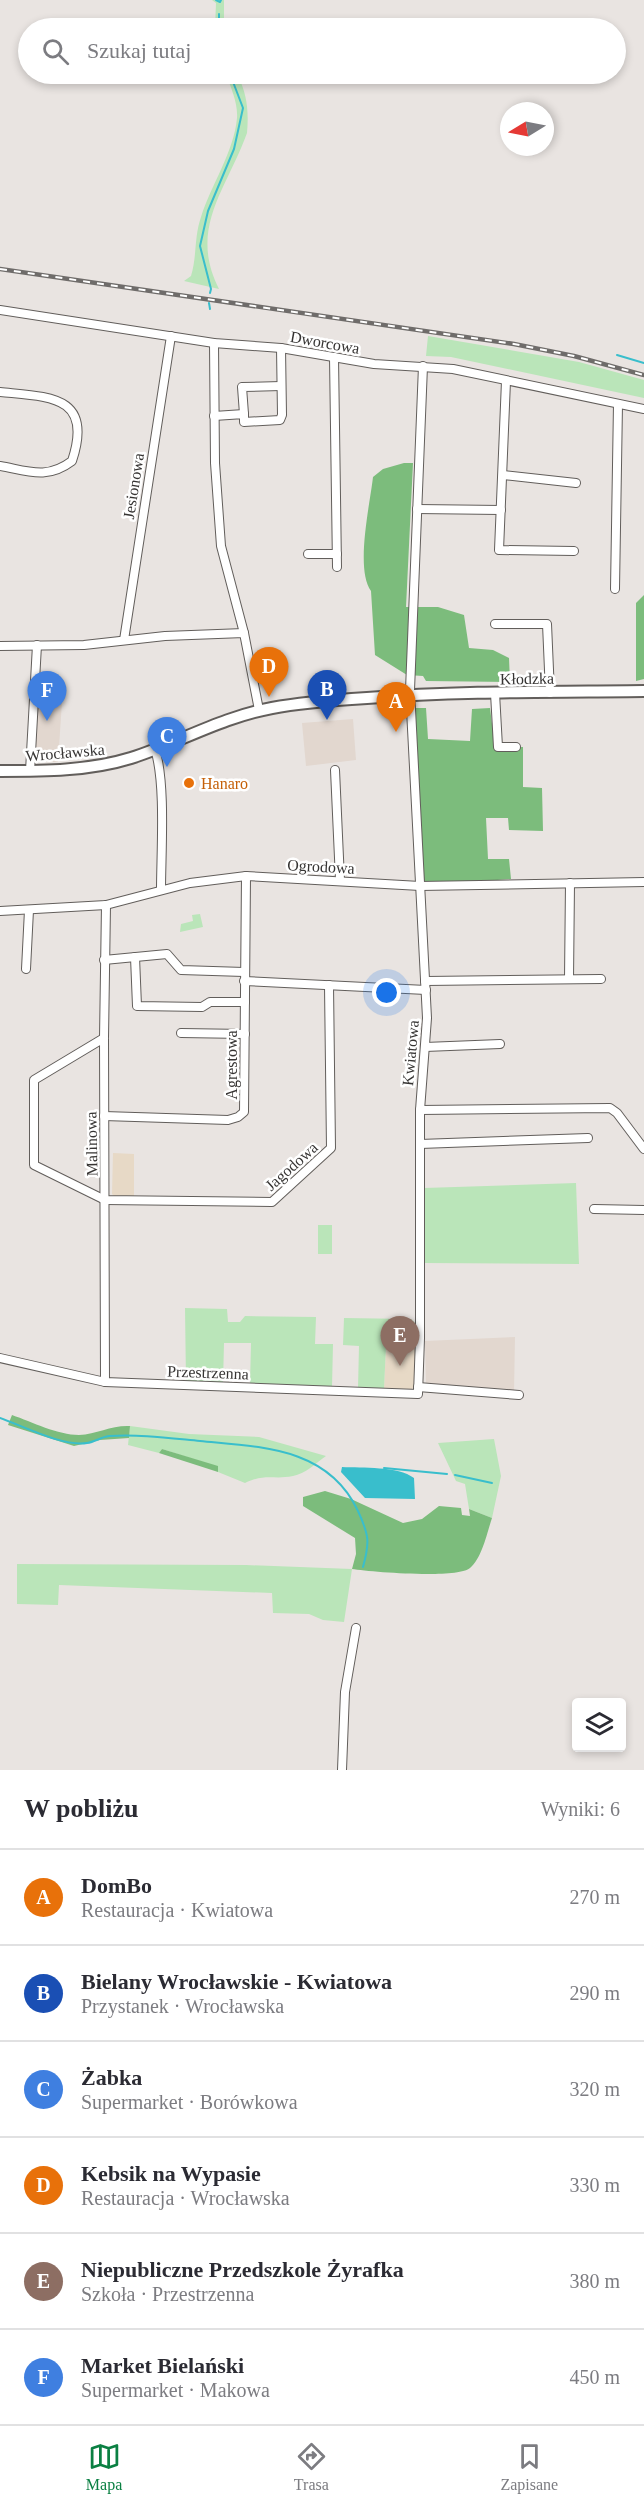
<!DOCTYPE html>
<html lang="pl">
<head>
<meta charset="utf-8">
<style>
	:root { --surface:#fff; --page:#f2f2f3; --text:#2b2b33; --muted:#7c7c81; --line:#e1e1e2; --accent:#0b8043 }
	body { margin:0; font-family:"Times New Roman",serif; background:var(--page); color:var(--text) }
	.controls { position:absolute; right:18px; bottom:18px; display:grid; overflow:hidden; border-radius:6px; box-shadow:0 3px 9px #0003 }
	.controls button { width:54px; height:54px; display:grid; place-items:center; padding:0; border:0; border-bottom:2px solid var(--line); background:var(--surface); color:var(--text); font:30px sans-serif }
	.compass { position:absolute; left:500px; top:102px; width:54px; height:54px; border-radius:50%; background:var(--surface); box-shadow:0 3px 9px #0003; rotate:260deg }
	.you { position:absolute; left:387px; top:993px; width:21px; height:21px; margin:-15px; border:4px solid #fff; border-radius:50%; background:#1a73e8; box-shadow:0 0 0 9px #1a73e833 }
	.badge { display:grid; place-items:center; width:39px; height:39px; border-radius:50%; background:var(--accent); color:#fff; font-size:20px; font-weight:700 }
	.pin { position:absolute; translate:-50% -50px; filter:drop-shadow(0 2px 3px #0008) }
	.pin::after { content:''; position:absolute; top:32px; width:21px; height:18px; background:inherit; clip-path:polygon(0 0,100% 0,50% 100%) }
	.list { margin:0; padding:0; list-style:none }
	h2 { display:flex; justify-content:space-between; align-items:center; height:78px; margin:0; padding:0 24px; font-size:26px }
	h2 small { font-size:20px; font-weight:400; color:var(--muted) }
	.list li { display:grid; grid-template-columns:39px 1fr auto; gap:18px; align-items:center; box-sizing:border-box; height:96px; padding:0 24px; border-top:2px solid var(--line) }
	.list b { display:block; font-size:22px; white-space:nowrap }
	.list p { margin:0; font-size:20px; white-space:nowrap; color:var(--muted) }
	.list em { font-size:20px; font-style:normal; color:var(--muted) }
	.icon { flex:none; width:33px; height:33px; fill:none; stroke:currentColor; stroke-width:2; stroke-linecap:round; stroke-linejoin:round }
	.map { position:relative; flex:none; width:644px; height:1770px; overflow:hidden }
	.search { position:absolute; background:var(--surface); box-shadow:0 3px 9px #0003; left:18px; right:18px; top:18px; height:66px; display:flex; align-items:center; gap:15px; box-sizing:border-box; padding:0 21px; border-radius:33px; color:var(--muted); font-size:22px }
	.sheet { height:654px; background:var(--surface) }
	nav { display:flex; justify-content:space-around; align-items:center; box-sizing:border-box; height:84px; border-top:2px solid var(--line); background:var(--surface); font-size:16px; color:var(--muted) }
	nav a { display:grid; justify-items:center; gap:3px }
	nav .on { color:var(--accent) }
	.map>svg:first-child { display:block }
	.built { fill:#e2d7cf }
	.education { fill:#e7d9c6 }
	.green { fill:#bae5b9 }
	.forest { fill:#7cbc7c }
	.water { fill:#39becc }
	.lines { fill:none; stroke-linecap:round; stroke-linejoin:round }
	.stream { stroke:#39becc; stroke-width:2 }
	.street-casing { stroke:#625e5b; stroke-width:10 }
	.secondary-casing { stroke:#625e5b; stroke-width:14 }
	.street { stroke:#fff; stroke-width:8 }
	.secondary { stroke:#fff; stroke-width:10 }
	.rail-casing { stroke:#6f6c6a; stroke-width:4.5 }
	.rail { stroke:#fff; stroke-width:2; stroke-dasharray:7; stroke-linecap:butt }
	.food-dot { fill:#e8710a; stroke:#fff; stroke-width:2 }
	.labels { text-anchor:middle; stroke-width:5; stroke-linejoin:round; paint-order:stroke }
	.street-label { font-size:16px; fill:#363433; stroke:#fff }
	.food-label { font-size:16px; fill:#c56008; stroke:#fff; text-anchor:start }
</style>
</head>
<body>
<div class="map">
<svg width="644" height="1770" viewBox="0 0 644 1770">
	<rect width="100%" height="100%" fill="#e9e4e1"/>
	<g class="built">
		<path d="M 37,701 L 62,702 L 58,762 L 36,762 L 34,760 Z"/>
		<path d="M 353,719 L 356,760 L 306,766 L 302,723 Z"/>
		<path d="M 515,1337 L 514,1392 L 426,1384 L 425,1341 Z"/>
	</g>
	<g class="education">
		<path d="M 113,1153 L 134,1154 L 134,1197 L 115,1197 L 112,1194 Z"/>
		<path d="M 386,1346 L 415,1346 L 415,1386 L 411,1390 L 384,1389 Z"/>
	</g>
	<g class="green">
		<path d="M 212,0 L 224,0 L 224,28 L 215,28 L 216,3 Z"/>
		<path d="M 226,74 L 237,74 C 247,93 249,111 247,133 C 227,189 188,228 219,289 L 184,281 L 191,276 C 197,257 194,237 201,217 C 211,185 234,152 237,118 C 238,103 231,88 226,74 Z"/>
		<path d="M 428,336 L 579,362 L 644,380 L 644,398 L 451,357 L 426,356 Z"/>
		<path d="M 200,914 L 203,927 L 180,932 L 181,924 L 193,921 L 192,915 Z"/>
		<path d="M 576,1183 L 579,1264 L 423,1263 L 424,1188 Z"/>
		<rect x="318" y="1225" width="14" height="29"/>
		<path d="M 185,1308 L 227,1309 L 228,1322 L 240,1322 L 245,1316 L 316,1317 L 315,1344 L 333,1344 L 332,1387 L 250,1384 L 251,1343 L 224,1343 L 223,1383 L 186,1382 Z"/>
		<path d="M 344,1318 L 411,1319 L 415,1323 L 415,1346 L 386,1346 L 384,1389 L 358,1388 L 359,1346 L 343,1345 Z"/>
		<path d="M 130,1426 L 189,1434 L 259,1437 L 326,1456 C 316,1463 305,1474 293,1476 C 273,1480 266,1473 245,1483 L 218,1472 L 218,1467 L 162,1449 L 159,1453 L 128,1445 Z"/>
		<path d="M 494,1439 L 501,1476 L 492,1518 L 469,1509 L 465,1484 L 456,1481 L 438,1443 Z"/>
		<path d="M 17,1564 L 246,1565 L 352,1569 L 344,1622 L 323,1620 L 309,1614 L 273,1613 L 272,1593 L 59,1585 L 58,1605 L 17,1604 Z"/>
	</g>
	<g class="forest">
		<path d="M 404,463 L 413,463 L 406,607 L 438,607 L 464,615 L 469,648 L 493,650 L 509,658 L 510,682 L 426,681 L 423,676 L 407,675 L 375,655 L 371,591 C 355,569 370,504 373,477 L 383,469 Z"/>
		<path d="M 644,595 L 644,679 L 636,681 L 636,603 Z"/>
		<path d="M 415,708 L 426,708 L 428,739 L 470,741 L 472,709 L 490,708 L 495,748 L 523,747 L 523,787 L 542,788 L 543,831 L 509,830 L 508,818 L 486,818 L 488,859 L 509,859 L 511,879 L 424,886 Z"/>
		<path d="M 12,1415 C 32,1422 58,1435 79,1435 C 97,1434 112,1425 130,1426 L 129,1438 L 100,1440 L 74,1446 L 8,1425 Z"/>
		<path d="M 162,1449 L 218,1466 L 218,1472 L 159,1453 Z"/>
		<path d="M 325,1491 L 351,1499 L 403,1523 L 422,1519 L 439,1506 L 461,1508 L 462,1515 L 470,1516 L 469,1509 L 492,1518 C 487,1533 482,1558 470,1568 C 458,1579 371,1572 352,1569 L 356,1554 L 355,1538 L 303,1506 L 303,1497 Z"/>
	</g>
	<path class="water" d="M 342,1467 C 362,1468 398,1466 414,1478 L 415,1499 L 365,1498 L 341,1472 Z"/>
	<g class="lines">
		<g class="stream">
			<path d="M 216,0 L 220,2 L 221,0"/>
			<path d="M 219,28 L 219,14"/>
			<path d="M 210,293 L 211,289 L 200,246 L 208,211 L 234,149 L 243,108 L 230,74"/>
			<path d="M 209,303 L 210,309"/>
			<path d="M 617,355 L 644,363"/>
			<path d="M 0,1418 C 23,1426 63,1447 87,1443 C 95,1442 101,1437 109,1436 C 139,1434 169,1438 200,1441 C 261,1447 328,1447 358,1511 C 369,1535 370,1542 363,1567"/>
			<path d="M 384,1468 L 447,1474"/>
			<path d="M 455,1475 L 492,1483"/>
		</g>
		<g class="street-casing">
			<g id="street">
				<path d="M 0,310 L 214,343 L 281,348 L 374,364 L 453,369 L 644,409"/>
				<path d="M 214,343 L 215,463 L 221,546 L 244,633"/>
				<path d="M 334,357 L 337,567"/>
				<path d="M 506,381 L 499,550 L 574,551"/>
				<path d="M 0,392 C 49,397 94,395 72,461 C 47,480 28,471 0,466"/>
				<path d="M 244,414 L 242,387 L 281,386"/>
				<path d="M 214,416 L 244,414 L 244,422 L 280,420 L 282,415 L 281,348"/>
				<path d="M 503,475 L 576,483"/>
				<path d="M 417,509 L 501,510"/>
				<path d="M 308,554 L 337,554"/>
				<path d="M 615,589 L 618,404"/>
				<path d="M 495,624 L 547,624 L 550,693"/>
				<path d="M 124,640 L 171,336"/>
				<path d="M 0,646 L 84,645 L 165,636 L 244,633 L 259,710"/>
				<path d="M 495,693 L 498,747 L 516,747"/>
				<path d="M 155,749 C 166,784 161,852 161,890"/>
				<path d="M 335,770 L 340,880"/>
				<path d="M 30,771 L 37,645"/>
				<path d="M 0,911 L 106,905 L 190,883 L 246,876 L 420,886 L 644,882"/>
				<path d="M 135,957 L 137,1006 L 202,1007 L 210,1002 L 245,1002"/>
				<path d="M 104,960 L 167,954 L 181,970 L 244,972"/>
				<path d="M 26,969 L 29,910"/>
				<path d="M 569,979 L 570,883"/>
				<path d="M 244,981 L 426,990"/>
				<path d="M 425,981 L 601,979"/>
				<path d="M 181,1033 L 245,1034"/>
				<path d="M 104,1038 L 34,1080 L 34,1165 L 105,1200 L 272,1202 L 331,1148 L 329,985"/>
				<path d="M 425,1047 L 500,1044"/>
				<path d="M 420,1110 L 610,1108 L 617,1113 L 644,1149"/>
				<path d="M 104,1116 L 228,1120 L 238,1117 L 244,1112 L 246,876"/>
				<path d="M 420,1144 L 588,1138"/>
				<path d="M 594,1209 L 644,1210"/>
				<path d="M 0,1358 L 105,1382 L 418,1394 L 420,1338 L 420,1110 L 427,1018 L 410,690 L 423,366"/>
				<path d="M 105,1382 L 104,1038 L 106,905"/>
				<path d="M 418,1387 L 519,1395"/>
				<path d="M 342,1770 L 345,1692 L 356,1628"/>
			</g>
		</g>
		<g class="secondary-casing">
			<path id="secondary" d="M 0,771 C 44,771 89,771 131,758 C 178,743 222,717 272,708 C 303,702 335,700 367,698 C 459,691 552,692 644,691"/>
		</g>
		<use href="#street" class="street"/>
		<use href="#secondary" class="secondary"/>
		<g class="rail-casing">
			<path id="rail" d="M 0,269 L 514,344 L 574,356 L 644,375"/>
		</g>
		<use href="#rail" class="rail"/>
	</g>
	<circle class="food-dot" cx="189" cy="783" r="6"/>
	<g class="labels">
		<g class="street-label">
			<text transform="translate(325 342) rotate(10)" y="6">Dworcowa</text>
			<text transform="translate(133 486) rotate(-81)" y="6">Jesionowa</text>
			<text transform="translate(527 678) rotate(-1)" y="6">Kłodzka</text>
			<text transform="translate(65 752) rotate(-5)" y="6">Wrocławska</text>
			<text transform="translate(321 866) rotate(3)" y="6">Ogrodowa</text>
			<text transform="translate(410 1053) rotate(-85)" y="6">Kwiatowa</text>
			<text transform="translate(231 1065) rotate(-90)" y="6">Agrestowa</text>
			<text transform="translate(91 1144) rotate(-91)" y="6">Malinowa</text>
			<text transform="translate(291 1166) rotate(-42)" y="6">Jagodowa</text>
			<text transform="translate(208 1372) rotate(2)" y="6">Przestrzenna</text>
		</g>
		<g class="food-label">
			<text x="201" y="789">Hanaro</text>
		</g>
	</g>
</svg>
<div class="controls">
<button><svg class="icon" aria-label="layers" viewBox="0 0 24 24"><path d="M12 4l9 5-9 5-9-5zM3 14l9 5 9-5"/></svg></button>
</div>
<svg class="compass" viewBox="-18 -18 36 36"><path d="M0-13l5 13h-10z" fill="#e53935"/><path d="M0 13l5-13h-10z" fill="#7c7c81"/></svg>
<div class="you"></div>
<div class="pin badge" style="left:396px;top:732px;background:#e8710a">A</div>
<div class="pin badge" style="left:327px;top:720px;background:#1a4fb4">B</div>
<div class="pin badge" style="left:167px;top:767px;background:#3f7fe0">C</div>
<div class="pin badge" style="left:269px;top:697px;background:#e8710a">D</div>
<div class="pin badge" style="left:400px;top:1366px;background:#8d6e63">E</div>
<div class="pin badge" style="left:47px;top:721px;background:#3f7fe0">F</div>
<div class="search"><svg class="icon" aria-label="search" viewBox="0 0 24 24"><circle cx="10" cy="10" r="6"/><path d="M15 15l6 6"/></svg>Szukaj tutaj</div>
</div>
<section class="sheet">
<h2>W pobliżu<small>Wyniki: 6</small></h2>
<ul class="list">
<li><span class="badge" style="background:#e8710a">A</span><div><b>DomBo</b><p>Restauracja · Kwiatowa</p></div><em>270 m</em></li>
<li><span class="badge" style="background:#1a4fb4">B</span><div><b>Bielany Wrocławskie - Kwiatowa</b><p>Przystanek · Wrocławska</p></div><em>290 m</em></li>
<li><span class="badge" style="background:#3f7fe0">C</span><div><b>Żabka</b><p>Supermarket · Borówkowa</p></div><em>320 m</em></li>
<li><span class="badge" style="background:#e8710a">D</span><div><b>Kebsik na Wypasie</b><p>Restauracja · Wrocławska</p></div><em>330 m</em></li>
<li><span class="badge" style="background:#8d6e63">E</span><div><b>Niepubliczne Przedszkole Żyrafka</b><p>Szkoła · Przestrzenna</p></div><em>380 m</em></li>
<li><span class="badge" style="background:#3f7fe0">F</span><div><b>Market Bielański</b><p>Supermarket · Makowa</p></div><em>450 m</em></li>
</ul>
</section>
<nav>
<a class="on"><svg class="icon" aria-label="map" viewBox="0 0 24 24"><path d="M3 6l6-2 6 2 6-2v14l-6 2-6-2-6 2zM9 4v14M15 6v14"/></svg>Mapa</a>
<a><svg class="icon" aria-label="directions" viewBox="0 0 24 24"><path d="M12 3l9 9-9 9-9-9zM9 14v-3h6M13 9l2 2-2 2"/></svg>Trasa</a>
<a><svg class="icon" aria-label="saved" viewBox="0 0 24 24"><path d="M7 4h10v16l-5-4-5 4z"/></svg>Zapisane</a>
</nav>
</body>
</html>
